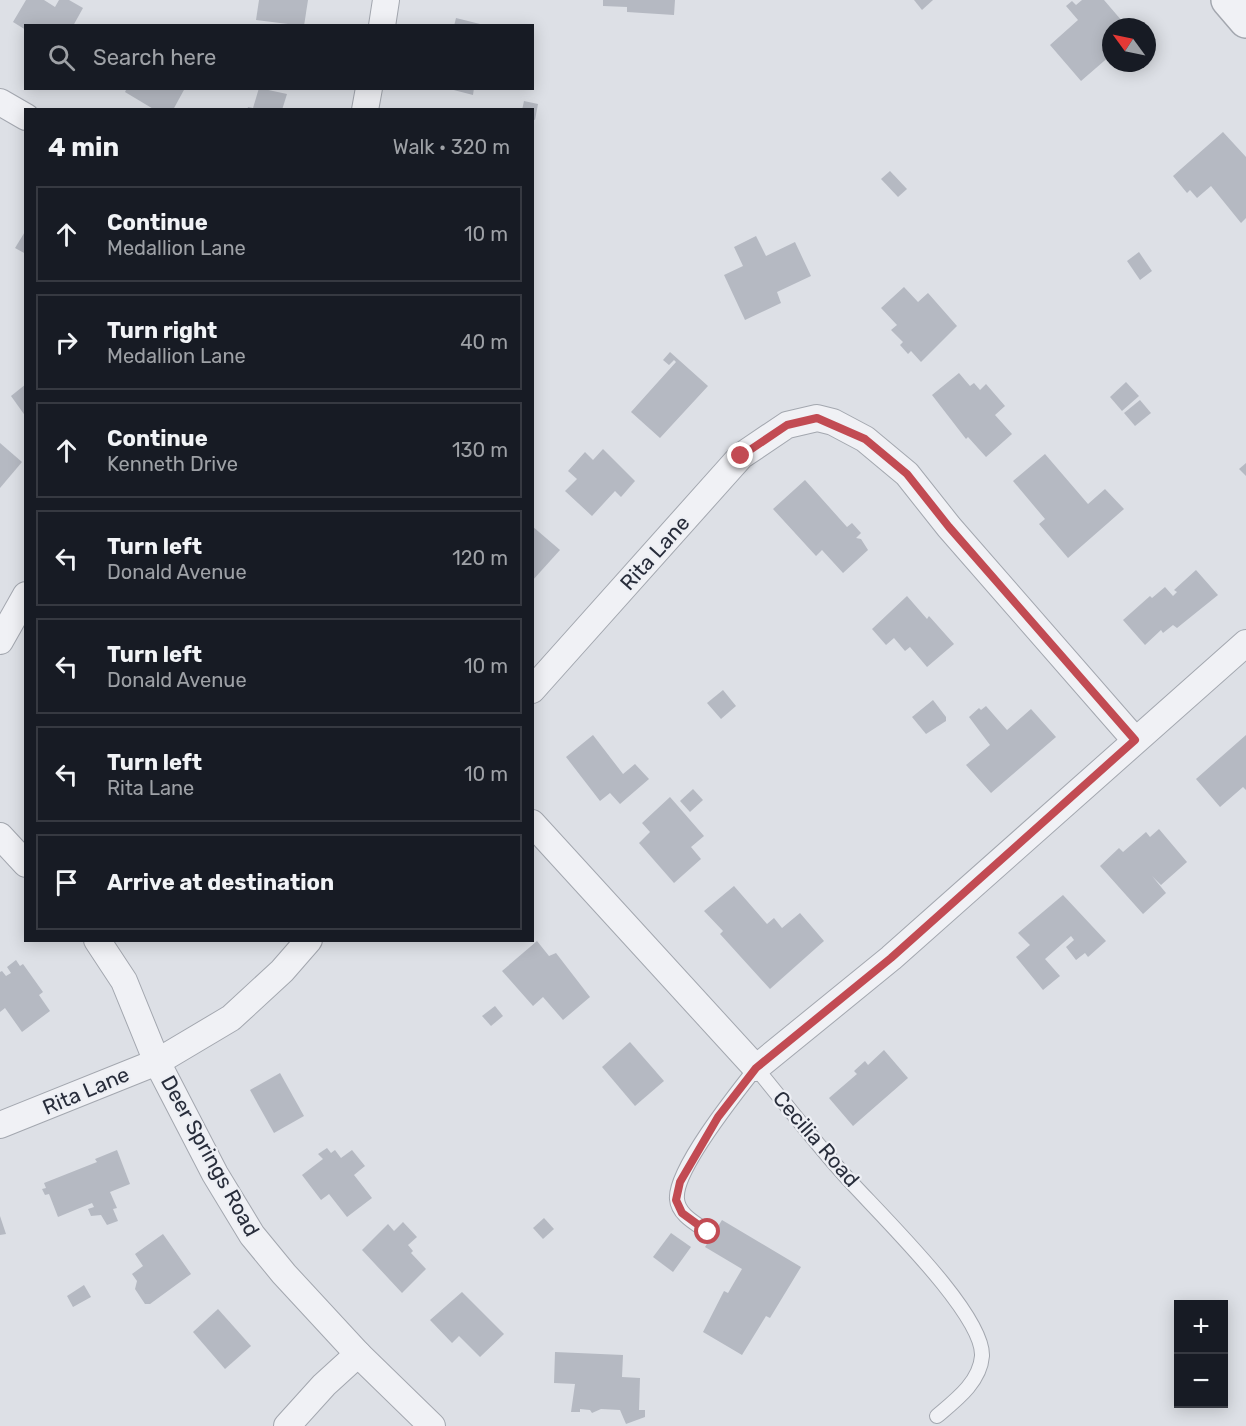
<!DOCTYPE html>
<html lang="en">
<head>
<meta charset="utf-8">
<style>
	:root { --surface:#171b24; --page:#242831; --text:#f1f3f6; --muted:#9ea1a6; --line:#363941 }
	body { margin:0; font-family:Rubik,sans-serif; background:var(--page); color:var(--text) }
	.controls { position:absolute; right:18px; bottom:18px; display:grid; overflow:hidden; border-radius:0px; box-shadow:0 3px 15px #0003 }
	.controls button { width:54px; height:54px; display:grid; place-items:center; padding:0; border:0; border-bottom:2px solid var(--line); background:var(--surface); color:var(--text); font:30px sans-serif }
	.compass { position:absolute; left:1102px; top:18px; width:54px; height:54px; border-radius:50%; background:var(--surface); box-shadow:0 3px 15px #0003; rotate:303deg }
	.stop { position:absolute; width:18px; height:18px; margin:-14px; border:4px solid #c24b53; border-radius:50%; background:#fff }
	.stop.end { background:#c24b53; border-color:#fff; box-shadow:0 2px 6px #0008 }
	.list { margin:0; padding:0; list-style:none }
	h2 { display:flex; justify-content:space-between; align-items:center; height:78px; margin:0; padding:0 24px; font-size:26px }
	h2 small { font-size:20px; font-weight:400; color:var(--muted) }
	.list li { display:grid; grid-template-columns:39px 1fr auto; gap:18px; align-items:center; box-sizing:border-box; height:96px; margin:0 12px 12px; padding:0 12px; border:2px solid var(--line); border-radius:0px }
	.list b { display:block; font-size:22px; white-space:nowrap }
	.list p { margin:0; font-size:20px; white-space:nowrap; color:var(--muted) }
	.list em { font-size:20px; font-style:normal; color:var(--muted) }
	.icon { flex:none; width:33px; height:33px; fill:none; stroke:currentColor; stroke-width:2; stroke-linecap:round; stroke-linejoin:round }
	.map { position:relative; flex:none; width:1246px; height:1426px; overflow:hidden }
	.search { position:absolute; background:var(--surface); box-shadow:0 3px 15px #0003; left:24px; top:24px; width:510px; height:66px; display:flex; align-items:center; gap:15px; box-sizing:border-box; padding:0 21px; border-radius:0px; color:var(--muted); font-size:22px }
	.panel { position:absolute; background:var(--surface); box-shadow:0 3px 15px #0003; left:24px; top:108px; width:510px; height:834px; border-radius:0px }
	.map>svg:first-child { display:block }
	.building { fill:#b5b9c2 }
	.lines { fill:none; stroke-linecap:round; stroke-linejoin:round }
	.service-casing { stroke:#a3a7af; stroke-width:16 }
	.minor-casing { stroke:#a3a7af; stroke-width:28 }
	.tertiary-casing { stroke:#a3a7af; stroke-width:36 }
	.service { stroke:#f0f1f5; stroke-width:14 }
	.minor { stroke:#f0f1f5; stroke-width:26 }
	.tertiary { stroke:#f0f1f5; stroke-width:33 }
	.route { stroke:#c24b53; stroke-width:8 }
	.labels { text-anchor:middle; stroke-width:4.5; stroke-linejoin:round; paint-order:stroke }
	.street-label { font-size:21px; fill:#282d3b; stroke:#edeff4 }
</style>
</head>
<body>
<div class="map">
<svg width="1246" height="1426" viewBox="0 0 1246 1426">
	<rect width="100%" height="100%" fill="#dde0e6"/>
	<g class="building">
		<path d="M 26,0 L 44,0 L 55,7 L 59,0 L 69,0 L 83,8 L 73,26 L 26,26 L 26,30 L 13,22 Z"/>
		<path d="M 259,0 L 308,0 L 304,26 L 256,20 Z"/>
		<path d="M 603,0 L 675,0 L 674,15 L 627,12 L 627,7 L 603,6 Z"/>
		<path d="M 914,0 L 933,0 L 922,10 Z"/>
		<path d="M 1082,0 L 1104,0 L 1122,21 L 1111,27 L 1111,55 L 1081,81 L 1050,45 L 1078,20 L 1066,6 L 1072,1 L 1076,5 Z"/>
		<path d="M 456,18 L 484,25 L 484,26 L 454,26 Z"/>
		<path d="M 127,88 L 185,88 L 173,110 L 155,110 L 125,92 Z"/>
		<path d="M 259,88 L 287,94 L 282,110 L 247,110 L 248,107 L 253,108 Z"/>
		<path d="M 446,88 L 474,88 L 473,95 Z"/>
		<path d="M 524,101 L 538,104 L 535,120 L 532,119 L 532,110 L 522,110 Z"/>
		<path d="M 1223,132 L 1246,157 L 1246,218 L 1241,223 L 1211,186 L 1197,198 L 1190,190 L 1187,193 L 1173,176 Z"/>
		<path d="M 890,171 L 907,189 L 898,197 L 881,179 Z"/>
		<path d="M 26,230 L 26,254 L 15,248 Z"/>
		<path d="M 756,236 L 766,256 L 795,242 L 811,276 L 777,292 L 781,303 L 745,320 L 724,275 L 743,266 L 734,247 Z"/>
		<path d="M 1139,252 L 1152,271 L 1140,280 L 1127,261 Z"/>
		<path d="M 904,287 L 918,302 L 928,293 L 957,326 L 921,362 L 911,351 L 908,354 L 900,345 L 903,342 L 891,330 L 897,325 L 881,308 Z"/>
		<path d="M 670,352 L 708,386 L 660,438 L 631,412 L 676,362 L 674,360 L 669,365 L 663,360 Z"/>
		<path d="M 959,373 L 970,386 L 974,383 L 980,390 L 986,384 L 1005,406 L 995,415 L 1012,434 L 986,457 L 968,437 L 966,439 L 932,395 Z"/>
		<path d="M 1126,382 L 1139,396 L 1122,411 L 1110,397 Z"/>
		<path d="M 26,384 L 26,417 L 11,396 Z"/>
		<path d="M 1140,400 L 1151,413 L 1135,426 L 1124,413 Z"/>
		<path d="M 0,443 L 22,462 L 0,488 Z"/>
		<path d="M 603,449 L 635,481 L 621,497 L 615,491 L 592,516 L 565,491 L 577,479 L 568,471 L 585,452 L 593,460 Z"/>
		<path d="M 1045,454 L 1088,504 L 1105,489 L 1124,509 L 1068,558 L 1039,524 L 1045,519 L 1013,481 Z"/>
		<path d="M 1246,463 L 1246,476 L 1239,469 Z"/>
		<path d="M 805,480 L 847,527 L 852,523 L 861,533 L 856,538 L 861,539 L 868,550 L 843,573 L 822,550 L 816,556 L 773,509 Z"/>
		<path d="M 532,526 L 560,550 L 532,581 Z"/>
		<path d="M 1196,570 L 1218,595 L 1177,628 L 1173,625 L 1163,633 L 1161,630 L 1145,645 L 1123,620 L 1150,596 L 1152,598 L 1165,587 L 1173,596 L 1177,592 L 1174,590 Z"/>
		<path d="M 907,596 L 927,619 L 929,616 L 954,644 L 927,667 L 910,647 L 905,651 L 894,638 L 886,645 L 872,629 Z"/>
		<path d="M 723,690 L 736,706 L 721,719 L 707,703 Z"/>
		<path d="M 933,700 L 946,717 L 946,721 L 926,734 L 912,717 Z"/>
		<path d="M 986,706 L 1007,730 L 1031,709 L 1056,737 L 991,793 L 966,765 L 990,745 L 969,717 L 979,708 L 981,710 Z"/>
		<path d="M 593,735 L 623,774 L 635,764 L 649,779 L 620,804 L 610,793 L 600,801 L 566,757 Z"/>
		<path d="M 1246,735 L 1246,790 L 1243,787 L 1220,807 L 1196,779 Z"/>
		<path d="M 693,789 L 703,800 L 690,812 L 680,801 Z"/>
		<path d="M 670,797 L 704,836 L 691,847 L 701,859 L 674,883 L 639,843 L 650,832 L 642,823 Z"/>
		<path d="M 1159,829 L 1187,862 L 1161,885 L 1152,876 L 1166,893 L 1143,914 L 1100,866 L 1119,848 L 1123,852 L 1146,832 L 1150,837 Z"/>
		<path d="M 734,886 L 767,924 L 774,918 L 782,928 L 800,913 L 824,941 L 770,989 L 720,934 L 723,931 L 704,911 Z"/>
		<path d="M 1063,895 L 1106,941 L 1088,957 L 1085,953 L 1076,960 L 1066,947 L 1074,940 L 1071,936 L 1045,959 L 1060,976 L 1043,990 L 1016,957 L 1030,945 L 1018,933 Z"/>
		<path d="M 537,941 L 549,956 L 556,953 L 590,997 L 563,1020 L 543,997 L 533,1006 L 502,971 Z"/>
		<path d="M 16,960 L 20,966 L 23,964 L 43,992 L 39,995 L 50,1011 L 22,1032 L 5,1008 L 0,1012 L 0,972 L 2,971 L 6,976 L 11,973 L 7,967 Z"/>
		<path d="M 495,1006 L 503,1016 L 491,1026 L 482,1016 Z"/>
		<path d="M 630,1042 L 664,1081 L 635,1106 L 602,1067 Z"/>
		<path d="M 884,1050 L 908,1078 L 853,1126 L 829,1098 L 857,1074 L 854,1071 L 865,1061 L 868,1065 Z"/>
		<path d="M 280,1073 L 304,1116 L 274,1133 L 250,1090 Z"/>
		<path d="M 327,1148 L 331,1153 L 335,1150 L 341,1158 L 352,1150 L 365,1166 L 354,1175 L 372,1198 L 347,1217 L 329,1194 L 321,1200 L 302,1175 L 323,1159 L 318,1154 Z"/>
		<path d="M 117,1150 L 130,1184 L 110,1192 L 117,1208 L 113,1209 L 118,1221 L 107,1225 L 101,1215 L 91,1216 L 88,1209 L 94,1207 L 92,1203 L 58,1217 L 49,1194 L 45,1195 L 42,1189 L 46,1188 L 44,1183 L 97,1162 L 95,1159 Z"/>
		<path d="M 0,1216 L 6,1234 L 0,1235 Z"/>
		<path d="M 544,1218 L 554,1229 L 543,1239 L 533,1228 Z"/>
		<path d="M 722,1220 L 801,1267 L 770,1318 L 766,1316 L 742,1355 L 703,1332 L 724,1291 L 728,1293 L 742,1269 L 705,1247 Z"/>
		<path d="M 403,1222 L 417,1237 L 408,1245 L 413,1251 L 411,1253 L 426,1269 L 402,1293 L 362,1250 L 388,1224 L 394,1231 Z"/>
		<path d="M 671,1233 L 691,1247 L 673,1272 L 653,1257 Z"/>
		<path d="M 163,1234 L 191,1274 L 150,1304 L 145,1304 L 135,1289 L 137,1281 L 132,1274 L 143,1266 L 135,1254 Z"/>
		<path d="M 84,1285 L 91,1297 L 73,1307 L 67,1296 Z"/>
		<path d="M 462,1292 L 504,1334 L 480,1357 L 459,1336 L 452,1343 L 430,1320 Z"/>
		<path d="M 218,1309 L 251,1346 L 225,1369 L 193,1332 Z"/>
		<path d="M 555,1352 L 623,1355 L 622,1377 L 640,1378 L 639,1410 L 645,1410 L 645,1417 L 626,1424 L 620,1410 L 601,1409 L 592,1413 L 590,1410 L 580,1409 L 580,1412 L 571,1412 L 575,1384 L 554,1383 Z"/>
	</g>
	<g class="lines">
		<g class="service-casing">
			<path id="service" d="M 708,1232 C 697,1224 678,1215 677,1199 C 674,1171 737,1092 756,1068 C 784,1102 811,1137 840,1170 C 870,1205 984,1312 982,1356 C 980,1382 956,1400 937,1416"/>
		</g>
		<g class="minor-casing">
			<g id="minor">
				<path d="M 382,26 L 386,0"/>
				<path d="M 0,102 L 26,117"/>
				<path d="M 365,110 L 369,88"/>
				<path d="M 0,641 L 26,595"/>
				<path d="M 532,690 L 741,456 L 787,425 L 817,418 L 833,422 L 865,439 L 907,474 L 949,527 L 1135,740"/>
				<path d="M 532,823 L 756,1068 L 891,958 L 1246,643"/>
				<path d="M 0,836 L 26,864"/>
				<path d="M 97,940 L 124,981 L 157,1062 L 215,1174 L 252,1235 L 284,1274 L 358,1354 L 432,1426"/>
				<path d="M 0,1125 L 157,1062 L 231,1018 L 282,971 L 309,940"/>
				<path d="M 287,1426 L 324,1385 L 358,1354"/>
			</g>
		</g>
		<g class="tertiary-casing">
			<path id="tertiary" d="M 1228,0 L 1246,21"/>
		</g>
		<use href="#service" class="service"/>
		<use href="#minor" class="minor"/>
		<use href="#tertiary" class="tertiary"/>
	</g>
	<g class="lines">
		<path class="route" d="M 708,1232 L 682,1213 L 676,1200 L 680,1182 L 718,1117 L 756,1068 L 891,958 L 1135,740 L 949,527 L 907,474 L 865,439 L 817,418 L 787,425 L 741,456"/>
	</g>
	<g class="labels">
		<g class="street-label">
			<text transform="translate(655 553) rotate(-48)" y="7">Rita Lane</text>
			<text transform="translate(86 1091) rotate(-23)" y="7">Rita Lane</text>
			<text transform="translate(816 1139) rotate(49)" y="7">Cecilia Road</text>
			<text transform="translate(210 1156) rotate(61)" y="7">Deer Springs Road</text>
		</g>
	</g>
</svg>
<div class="controls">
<button>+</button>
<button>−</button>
</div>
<svg class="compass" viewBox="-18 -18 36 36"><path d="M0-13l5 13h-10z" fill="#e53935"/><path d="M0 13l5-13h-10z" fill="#9ea1a6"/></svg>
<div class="stop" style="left:708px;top:1232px"></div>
<div class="stop end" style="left:741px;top:456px"></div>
<div class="search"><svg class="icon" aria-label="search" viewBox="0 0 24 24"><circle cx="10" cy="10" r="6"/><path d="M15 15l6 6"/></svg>Search here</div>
<section class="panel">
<h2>4 min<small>Walk · 320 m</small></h2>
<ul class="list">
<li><svg class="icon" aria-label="ahead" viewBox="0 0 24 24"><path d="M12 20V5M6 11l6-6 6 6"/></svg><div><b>Continue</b><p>Medallion Lane</p></div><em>10 m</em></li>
<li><svg class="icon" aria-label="right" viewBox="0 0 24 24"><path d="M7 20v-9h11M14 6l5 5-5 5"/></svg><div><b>Turn right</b><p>Medallion Lane</p></div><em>40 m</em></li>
<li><svg class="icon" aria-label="ahead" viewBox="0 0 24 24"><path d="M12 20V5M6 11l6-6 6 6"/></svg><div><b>Continue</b><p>Kenneth Drive</p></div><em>130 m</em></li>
<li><svg class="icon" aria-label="left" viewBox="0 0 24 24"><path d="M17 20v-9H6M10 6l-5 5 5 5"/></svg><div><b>Turn left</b><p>Donald Avenue</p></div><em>120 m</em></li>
<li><svg class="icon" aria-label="left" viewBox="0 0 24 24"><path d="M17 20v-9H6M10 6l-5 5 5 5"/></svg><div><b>Turn left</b><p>Donald Avenue</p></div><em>10 m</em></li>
<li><svg class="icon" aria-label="left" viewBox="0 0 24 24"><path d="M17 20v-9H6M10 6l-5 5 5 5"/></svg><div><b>Turn left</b><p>Rita Lane</p></div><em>10 m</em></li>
<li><svg class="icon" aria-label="arrive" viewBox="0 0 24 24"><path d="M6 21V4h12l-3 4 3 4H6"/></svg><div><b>Arrive at destination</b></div></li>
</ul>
</section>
</div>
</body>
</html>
